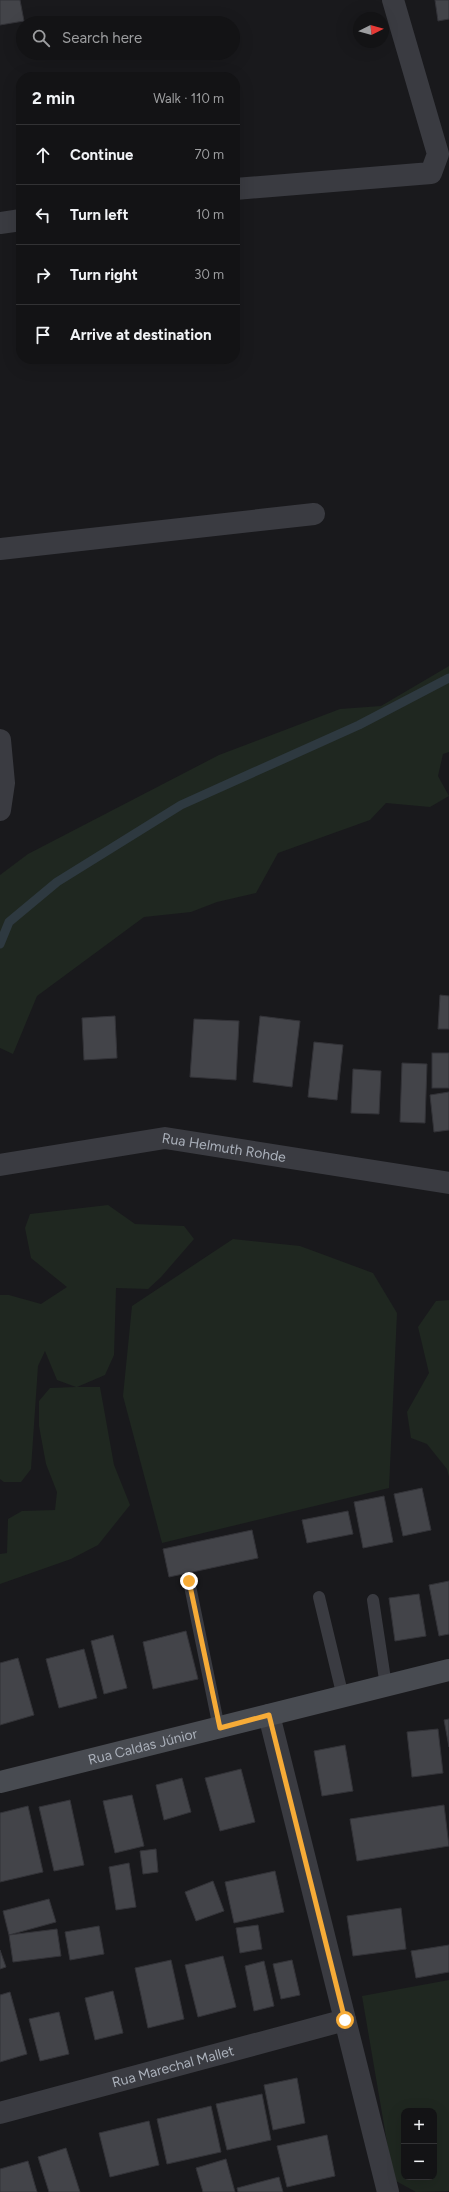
<!DOCTYPE html>
<html lang="en">
<head>
<meta charset="utf-8">
<style>
	:root { --surface:#131315; --page:#1c1c1e; --text:#f1f3f6; --muted:#9d9ea0; --line:#323234 }
	body { margin:0; font-family:Figtree,sans-serif; background:var(--page); color:var(--text) }
	.controls { position:absolute; right:12px; bottom:12px; display:grid; overflow:hidden; border-radius:8px; box-shadow:0 4px 16px #0002 }
	.controls button { width:36px; height:36px; display:grid; place-items:center; padding:0; border:0; border-bottom:1px solid var(--line); background:var(--surface); color:var(--text); font:20px sans-serif }
	.compass { position:absolute; left:353px; top:12px; width:36px; height:36px; border-radius:50%; background:var(--surface); box-shadow:0 4px 16px #0002; rotate:84deg }
	.stop { position:absolute; width:12px; height:12px; margin:-9px; border:3px solid #f6ab37; border-radius:50%; background:#fff }
	.stop.end { background:#f6ab37; border-color:#fff; box-shadow:0 1px 4px #0008 }
	.list { margin:0; padding:0; list-style:none }
	h2 { display:flex; justify-content:space-between; align-items:center; height:52px; margin:0; padding:0 16px; font-size:17px }
	h2 small { font-size:13px; font-weight:400; color:var(--muted) }
	.list li { display:grid; grid-template-columns:26px 1fr auto; gap:12px; align-items:center; box-sizing:border-box; height:60px; padding:0 16px; border-top:1px solid var(--line) }
	.list b { display:block; font-size:15px; white-space:nowrap }
	.list em { font-size:13px; font-style:normal; color:var(--muted) }
	.icon { flex:none; width:22px; height:22px; fill:none; stroke:currentColor; stroke-width:2; stroke-linecap:round; stroke-linejoin:round }
	.map { position:relative; flex:none; width:449px; height:2192px; overflow:hidden }
	.search { position:absolute; background:var(--surface); box-shadow:0 4px 16px #0002; left:16px; top:16px; width:224px; height:44px; display:flex; align-items:center; gap:10px; box-sizing:border-box; padding:0 14px; border-radius:22px; color:var(--muted); font-size:15px }
	.panel { position:absolute; background:var(--surface); box-shadow:0 4px 16px #0002; left:16px; top:72px; width:224px; height:292px; border-radius:16px }
	.map>svg:first-child { display:block }
	.green { fill:#1f2720; fill-rule:evenodd }
	.lines { fill:none; stroke-linecap:round; stroke-linejoin:round }
	.stream { stroke:#2e3940; stroke-width:9 }
	.building { fill:#434449; stroke:#333338 }
	.lane { stroke:#3a3b41; stroke-width:12 }
	.street { stroke:#3a3b41; stroke-width:22 }
	.secondary { stroke:#484b51; stroke-width:22 }
	.route { stroke:#f6ab37; stroke-width:5 }
	.labels { text-anchor:middle; stroke-width:3.5; stroke-linejoin:round; paint-order:stroke }
	.street-label { font-size:14px; fill:#abb1bb; stroke:#141417 }
</style>
</head>
<body>
<div class="map">
<svg width="449" height="2192" viewBox="0 0 449 2192">
	<rect width="100%" height="100%" fill="#19191c"/>
	<g class="green">
		<path d="M 449,666 L 449,752 L 443,754 L 438,776 L 449,796 L 430,807 L 386,803 L 370,820 L 278,853 L 256,893 L 217,902 L 191,912 L 144,917 L 37,996 L 13,1054 L 0,1048 L 0,875 L 28,854 L 219,755 L 340,709 L 381,706 Z"/>
		<path d="M 108,1205 L 135,1224 L 184,1226 L 194,1239 L 161,1277 L 148,1289 L 116,1288 L 114,1355 L 105,1375 L 77,1387 L 100,1387 L 114,1465 L 130,1505 L 98,1545 L 71,1559 L 0,1584 L 0,1554 L 7,1553 L 8,1519 L 22,1511 L 55,1510 L 57,1492 L 46,1464 L 39,1426 L 39,1401 L 50,1388 L 76,1387 L 57,1380 L 45,1351 L 38,1366 L 31,1469 L 21,1482 L 4,1482 L 0,1479 L 0,1295 L 9,1295 L 41,1304 L 67,1287 L 31,1258 L 25,1228 L 30,1214 Z"/>
		<path d="M 233,1239 L 300,1246 L 373,1273 L 397,1313 L 389,1488 L 162,1543 L 123,1396 L 132,1306 Z"/>
		<path d="M 449,1300 L 449,1477 L 447,1469 L 427,1444 L 411,1438 L 407,1412 L 429,1373 L 418,1327 L 436,1301 Z"/>
		<path d="M 449,1980 L 449,2191 L 416,2192 L 396,2181 L 391,2166 L 362,1996 ZM 404,2111 L 434,2111 L 434,2177 L 404,2177 Z"/>
	</g>
	<g class="lines">
		<path class="stream" d="M 0,944 L 9,922 L 57,882 L 181,805 L 359,725 L 449,678"/>
	</g>
	<g class="building">
		<path d="M 0,0 L 20,0 L 24,21 L 0,25 Z"/>
		<path d="M 435,0 L 449,0 L 449,19 L 438,21 Z"/>
		<path d="M 440,995 L 449,996 L 449,1029 L 438,1029 Z"/>
		<path d="M 115,1016 L 117,1058 L 84,1060 L 82,1018 Z"/>
		<path d="M 260,1016 L 300,1021 L 292,1087 L 253,1082 Z"/>
		<path d="M 194,1019 L 239,1021 L 236,1080 L 190,1077 Z"/>
		<path d="M 314,1042 L 343,1045 L 337,1100 L 308,1097 Z"/>
		<rect x="432" y="1053" width="17" height="35"/>
		<path d="M 402,1063 L 427,1064 L 425,1123 L 400,1122 Z"/>
		<path d="M 353,1069 L 381,1071 L 379,1114 L 351,1113 Z"/>
		<path d="M 449,1092 L 449,1130 L 434,1132 L 430,1095 Z"/>
		<path d="M 422,1488 L 431,1530 L 403,1536 L 394,1494 Z"/>
		<path d="M 384,1496 L 393,1542 L 363,1548 L 354,1502 Z"/>
		<path d="M 348,1511 L 353,1534 L 307,1543 L 302,1520 Z"/>
		<path d="M 252,1530 L 258,1558 L 169,1577 L 163,1549 Z"/>
		<path d="M 449,1581 L 449,1634 L 439,1636 L 429,1585 Z"/>
		<path d="M 419,1594 L 426,1636 L 395,1641 L 389,1598 Z"/>
		<path d="M 186,1631 L 198,1679 L 153,1689 L 143,1642 Z"/>
		<path d="M 113,1635 L 127,1688 L 104,1694 L 91,1641 Z"/>
		<path d="M 84,1649 L 97,1698 L 59,1708 L 46,1659 Z"/>
		<path d="M 18,1658 L 34,1715 L 0,1725 L 0,1663 Z"/>
		<path d="M 449,1719 L 449,1747 L 444,1720 Z"/>
		<path d="M 438,1729 L 443,1773 L 412,1777 L 407,1732 Z"/>
		<path d="M 345,1745 L 353,1791 L 322,1796 L 314,1751 Z"/>
		<path d="M 241,1769 L 255,1822 L 220,1831 L 205,1778 Z"/>
		<path d="M 182,1778 L 191,1812 L 164,1820 L 156,1785 Z"/>
		<path d="M 132,1795 L 144,1846 L 115,1853 L 103,1801 Z"/>
		<path d="M 70,1800 L 84,1865 L 54,1871 L 39,1807 Z"/>
		<path d="M 444,1805 L 449,1846 L 357,1861 L 350,1819 Z"/>
		<path d="M 28,1806 L 43,1872 L 0,1882 L 0,1813 Z"/>
		<path d="M 156,1849 L 158,1872 L 143,1874 L 140,1851 Z"/>
		<path d="M 129,1863 L 136,1907 L 116,1910 L 109,1867 Z"/>
		<path d="M 275,1871 L 284,1912 L 234,1923 L 225,1882 Z"/>
		<path d="M 213,1881 L 224,1911 L 196,1921 L 185,1892 Z"/>
		<path d="M 49,1899 L 56,1922 L 9,1935 L 3,1911 Z"/>
		<path d="M 401,1908 L 406,1949 L 353,1956 L 347,1916 Z"/>
		<path d="M 258,1925 L 262,1949 L 240,1953 L 236,1928 Z"/>
		<path d="M 99,1926 L 104,1954 L 70,1960 L 65,1932 Z"/>
		<path d="M 57,1929 L 61,1956 L 13,1962 L 9,1935 Z"/>
		<path d="M 449,1945 L 449,1972 L 416,1978 L 411,1951 Z"/>
		<path d="M 0,1950 L 6,1967 L 0,1969 Z"/>
		<path d="M 223,1956 L 236,2007 L 198,2017 L 185,1965 Z"/>
		<path d="M 171,1960 L 184,2019 L 148,2028 L 135,1968 Z"/>
		<path d="M 292,1960 L 300,1995 L 281,1999 L 273,1964 Z"/>
		<path d="M 264,1961 L 274,2006 L 254,2011 L 245,1966 Z"/>
		<path d="M 113,1991 L 123,2033 L 95,2040 L 85,1998 Z"/>
		<path d="M 10,1992 L 27,2054 L 0,2062 L 0,1995 Z"/>
		<path d="M 59,2012 L 69,2054 L 40,2061 L 29,2019 Z"/>
		<path d="M 297,2078 L 305,2123 L 273,2130 L 264,2085 Z"/>
		<path d="M 262,2094 L 271,2140 L 227,2150 L 216,2104 Z"/>
		<path d="M 211,2106 L 221,2152 L 167,2164 L 157,2119 Z"/>
		<path d="M 149,2121 L 159,2165 L 110,2177 L 99,2133 Z"/>
		<path d="M 327,2135 L 335,2176 L 287,2187 L 277,2146 Z"/>
		<path d="M 66,2148 L 80,2192 L 49,2192 L 38,2157 Z"/>
		<path d="M 226,2159 L 235,2192 L 203,2192 L 196,2168 Z"/>
		<path d="M 28,2161 L 37,2192 L 0,2192 L 0,2169 Z"/>
		<path d="M 279,2177 L 283,2192 L 238,2192 L 237,2188 Z"/>
	</g>
	<g class="lines">
		<g class="lane">
			<path d="M 189,1581 L 219,1728"/>
			<path d="M 319,1597 L 343,1697"/>
			<path d="M 373,1600 L 386,1686"/>
		</g>
		<g class="street">
			<path d="M 235,189 L 431,173 L 438,154 L 393,0"/>
			<path d="M 0,223 L 21,220"/>
			<path d="M 0,549 L 314,514"/>
			<path d="M 0,740 L 4,783 L 0,810"/>
			<path id="s1" d="M 0,1165 L 165,1138 L 449,1183"/>
			<path d="M 269,1715 L 388,2192"/>
			<path id="s2" d="M 0,2113 L 345,2020"/>
		</g>
		<path class="secondary" id="s3" d="M 0,1782 L 449,1670"/>
	</g>
	<g class="lines">
		<path class="route" d="M 189,1581 L 220,1728 L 269,1715 L 345,2020"/>
	</g>
	<g class="labels">
		<g class="street-label">
			<text dy="5" stroke="none"><textPath href="#s1" startOffset="227">Rua Helmuth Rohde</textPath></text>
			<text dy="5" stroke="none"><textPath href="#s3" startOffset="147">Rua Caldas Júnior</textPath></text>
			<text dy="5" stroke="none"><textPath href="#s2" startOffset="179">Rua Marechal Mallet</textPath></text>
		</g>
	</g>
</svg>
<div class="controls">
<button>+</button>
<button>−</button>
</div>
<svg class="compass" viewBox="-18 -18 36 36"><path d="M0-13l5 13h-10z" fill="#e53935"/><path d="M0 13l5-13h-10z" fill="#9d9ea0"/></svg>
<div class="stop" style="left:345px;top:2020px"></div>
<div class="stop end" style="left:189px;top:1581px"></div>
<div class="search"><svg class="icon" aria-label="search" viewBox="0 0 24 24"><circle cx="10" cy="10" r="6"/><path d="M15 15l6 6"/></svg>Search here</div>
<section class="panel">
<h2>2 min<small>Walk · 110 m</small></h2>
<ul class="list">
<li><svg class="icon" aria-label="ahead" viewBox="0 0 24 24"><path d="M12 20V5M6 11l6-6 6 6"/></svg><div><b>Continue</b></div><em>70 m</em></li>
<li><svg class="icon" aria-label="left" viewBox="0 0 24 24"><path d="M17 20v-9H6M10 6l-5 5 5 5"/></svg><div><b>Turn left</b></div><em>10 m</em></li>
<li><svg class="icon" aria-label="right" viewBox="0 0 24 24"><path d="M7 20v-9h11M14 6l5 5-5 5"/></svg><div><b>Turn right</b></div><em>30 m</em></li>
<li><svg class="icon" aria-label="arrive" viewBox="0 0 24 24"><path d="M6 21V4h12l-3 4 3 4H6"/></svg><div><b>Arrive at destination</b></div></li>
</ul>
</section>
</div>
</body>
</html>
